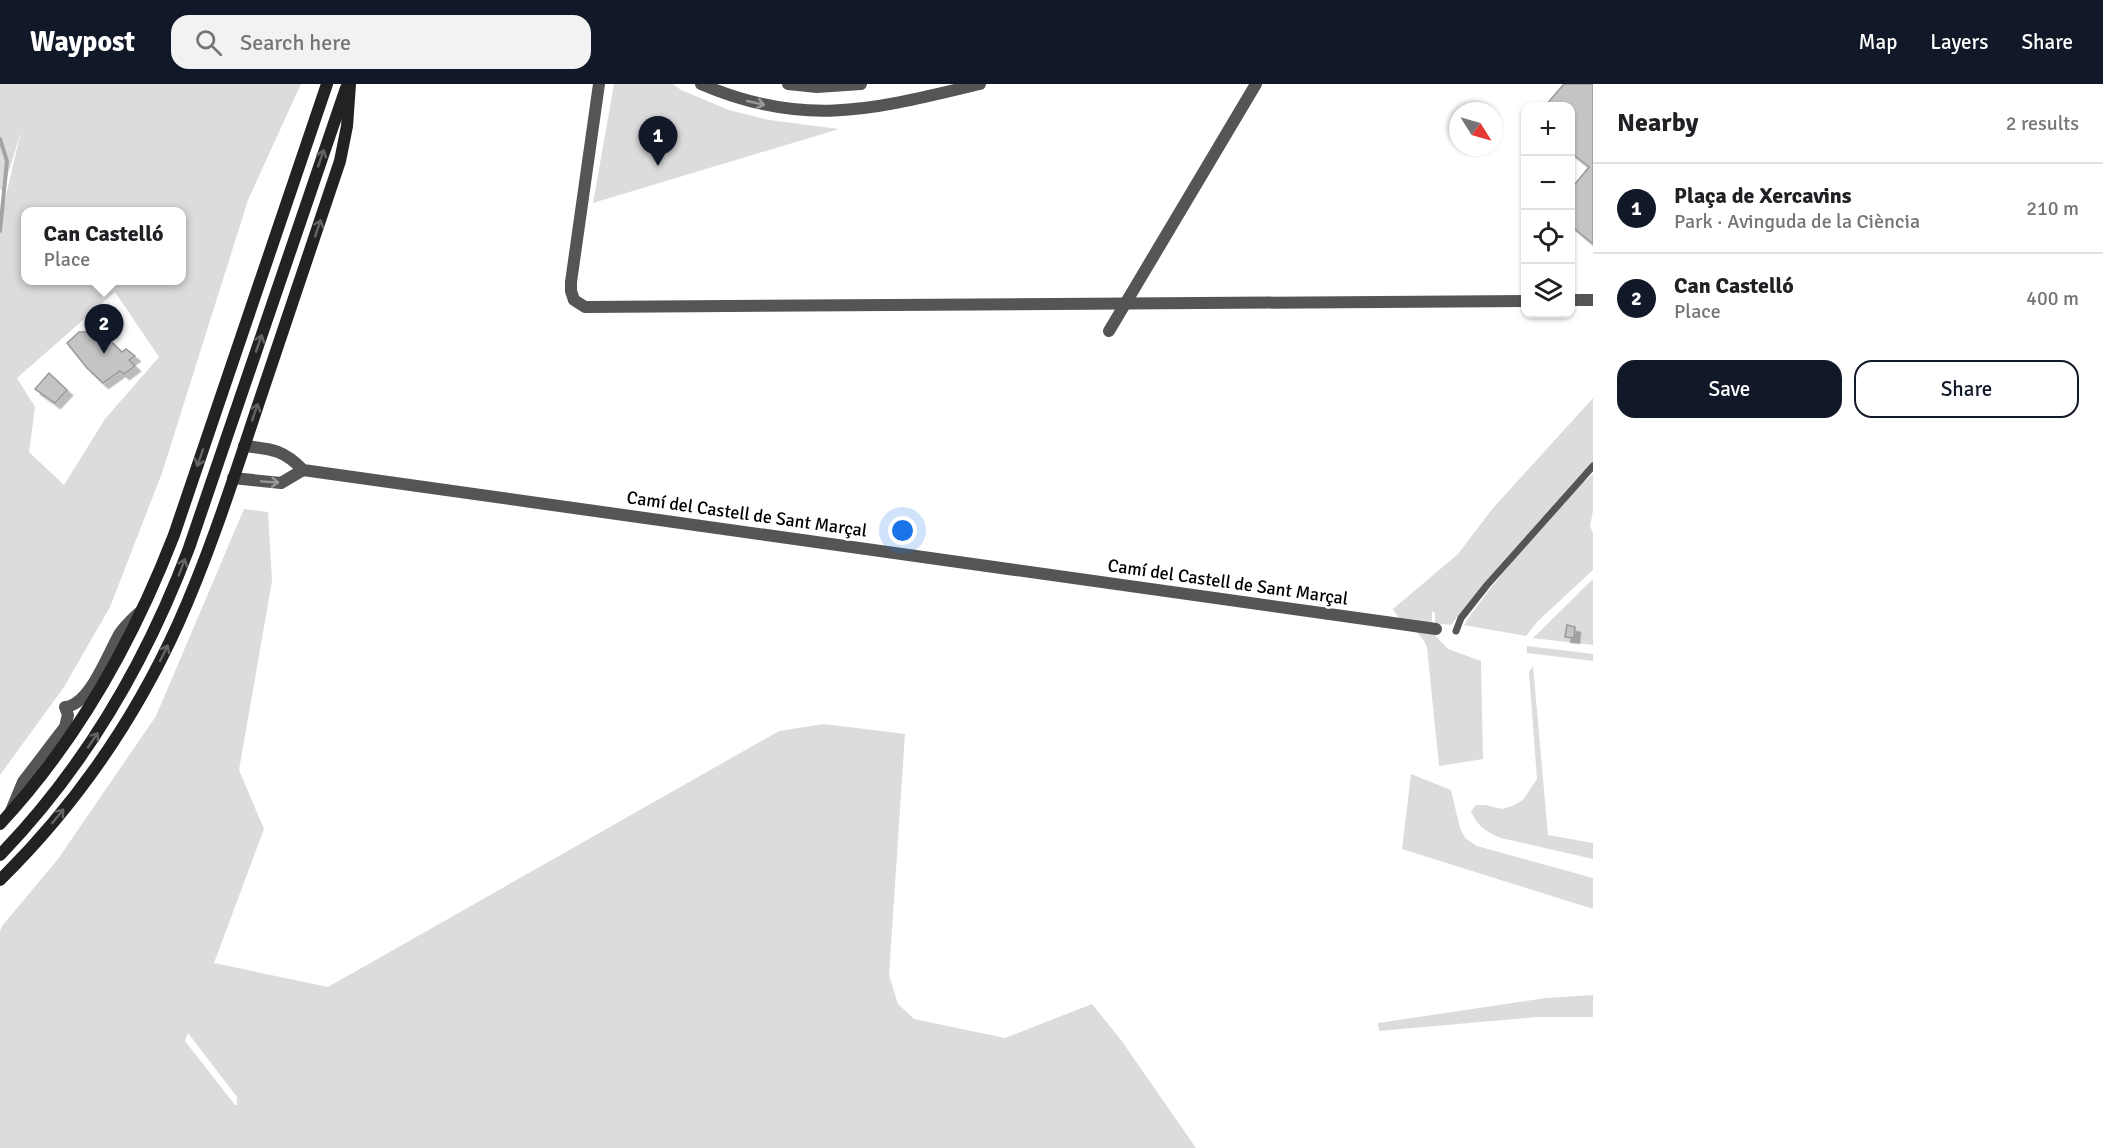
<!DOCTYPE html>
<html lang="en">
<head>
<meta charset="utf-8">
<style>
	:root { --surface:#fff; --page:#f2f2f2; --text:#202124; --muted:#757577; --line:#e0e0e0; --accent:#111827 }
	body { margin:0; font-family:Signika,sans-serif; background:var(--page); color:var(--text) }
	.controls { position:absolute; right:18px; top:18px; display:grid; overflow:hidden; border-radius:12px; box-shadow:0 2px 4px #0004 }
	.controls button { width:54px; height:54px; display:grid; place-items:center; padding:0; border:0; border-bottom:2px solid var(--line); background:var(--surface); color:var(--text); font:30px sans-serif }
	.compass { position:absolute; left:1449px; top:18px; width:54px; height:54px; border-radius:50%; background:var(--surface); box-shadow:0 2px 4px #0004; rotate:127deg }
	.you { position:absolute; left:903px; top:447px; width:21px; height:21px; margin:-15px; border:4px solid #fff; border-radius:50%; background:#1a73e8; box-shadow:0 0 0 9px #1a73e833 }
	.badge { display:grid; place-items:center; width:39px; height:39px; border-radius:50%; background:var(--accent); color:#fff; font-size:20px; font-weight:700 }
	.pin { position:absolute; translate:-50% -50px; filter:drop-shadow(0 2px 3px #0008) }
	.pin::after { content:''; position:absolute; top:32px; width:21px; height:18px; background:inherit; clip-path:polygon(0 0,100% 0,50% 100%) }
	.popup { position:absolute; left:21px; top:123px; width:165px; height:78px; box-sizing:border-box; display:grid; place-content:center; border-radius:12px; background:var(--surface); filter:drop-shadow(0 2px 4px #0005); font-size:20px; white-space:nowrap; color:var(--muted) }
	.popup b { font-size:22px; color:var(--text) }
	.popup::after { content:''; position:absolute; left:50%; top:100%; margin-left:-12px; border:12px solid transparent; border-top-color:var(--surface) }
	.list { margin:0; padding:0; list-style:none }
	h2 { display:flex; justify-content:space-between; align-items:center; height:78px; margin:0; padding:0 24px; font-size:26px }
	h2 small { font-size:20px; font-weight:400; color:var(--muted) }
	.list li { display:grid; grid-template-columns:39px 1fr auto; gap:18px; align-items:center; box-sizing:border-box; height:90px; padding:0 24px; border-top:2px solid var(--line) }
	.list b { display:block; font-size:22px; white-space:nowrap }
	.list p { margin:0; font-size:20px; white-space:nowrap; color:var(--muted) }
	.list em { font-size:20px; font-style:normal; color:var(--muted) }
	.actions { display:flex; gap:12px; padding:18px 24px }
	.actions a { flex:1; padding:14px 0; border:2px solid var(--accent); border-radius:18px; text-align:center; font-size:21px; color:var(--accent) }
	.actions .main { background:var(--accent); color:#fff }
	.icon { flex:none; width:33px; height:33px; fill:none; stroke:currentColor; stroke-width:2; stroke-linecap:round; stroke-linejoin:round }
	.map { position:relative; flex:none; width:1593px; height:1064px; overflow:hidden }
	header { display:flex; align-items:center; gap:36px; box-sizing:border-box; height:84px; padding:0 30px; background:var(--accent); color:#fff }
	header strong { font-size:28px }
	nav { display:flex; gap:33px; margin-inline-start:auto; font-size:21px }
	.search { width:420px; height:54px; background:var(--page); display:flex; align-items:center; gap:15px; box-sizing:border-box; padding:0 21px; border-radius:18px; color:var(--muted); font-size:22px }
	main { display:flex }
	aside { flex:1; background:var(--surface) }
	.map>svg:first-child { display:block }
	.green { fill:#dcdcdc; fill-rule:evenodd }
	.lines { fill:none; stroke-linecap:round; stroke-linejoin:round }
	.stream { stroke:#a3a3a3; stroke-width:4 }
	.building { fill:#c4c4c4; stroke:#999; stroke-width:1.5; filter:url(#shadow) }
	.service { stroke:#555; stroke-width:7 }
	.minor { stroke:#555; stroke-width:12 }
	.tertiary { stroke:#555; stroke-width:12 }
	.secondary { stroke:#222; stroke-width:12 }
	.oneway { stroke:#999 }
	.oneway2 { stroke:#646464 }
	.labels { text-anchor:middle; stroke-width:5; stroke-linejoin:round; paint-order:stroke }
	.street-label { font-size:18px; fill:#000; stroke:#fff }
</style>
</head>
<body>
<header>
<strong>Waypost</strong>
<div class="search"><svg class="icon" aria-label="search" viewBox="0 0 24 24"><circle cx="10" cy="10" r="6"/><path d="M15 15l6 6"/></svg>Search here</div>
<nav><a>Map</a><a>Layers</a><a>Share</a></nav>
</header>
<main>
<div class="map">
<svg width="1593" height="1064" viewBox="0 0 1593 1064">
	<defs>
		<filter id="shadow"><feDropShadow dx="5.5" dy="5.5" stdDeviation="0" flood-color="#0004"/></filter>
	</defs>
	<rect width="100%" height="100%" fill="#fff"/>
	<g class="green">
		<path d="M 0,0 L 301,0 L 248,116 L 162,389 L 110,523 L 64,603 L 0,691 L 0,137 L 21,47 L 3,107 L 0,105 ZM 26,128 L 182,128 L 182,196 L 26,196 ZM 115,208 L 159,273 L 105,335 L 64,401 L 29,368 L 35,323 L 17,294 Z"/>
		<path d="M 614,0 L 673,0 L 681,6 L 729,26 L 769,36 L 839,45 L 593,119 Z"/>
		<path d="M 1593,314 L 1593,380 L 1580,391 L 1484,499 L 1451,541 L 1435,539 L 1435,529 L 1432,527 L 1432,548 L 1448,565 L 1481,577 L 1483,675 L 1439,682 L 1427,563 C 1420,545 1401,541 1393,525 L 1458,470 L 1493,424 Z"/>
		<path d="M 1593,390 L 1593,427 L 1590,442 L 1593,449 L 1593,486 L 1538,537 L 1526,552 L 1464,541 C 1485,509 1510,480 1536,450 C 1554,429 1571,407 1593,390 Z"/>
		<path d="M 244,425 L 268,428 L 272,497 L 239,686 L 264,745 L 214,879 L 328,903 L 779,647 L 824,640 L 905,650 L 889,891 L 898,920 L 914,935 L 1005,954 L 1092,920 L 1121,956 L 1196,1064 L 0,1064 L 0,848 L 2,842 L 58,775 L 156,632 ZM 188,949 L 237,1013 L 237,1021 L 235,1021 L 185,957 Z"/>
		<path d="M 1593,495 L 1593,561 L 1533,554 Z"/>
		<path d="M 1527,562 L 1593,570 L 1593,577 L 1527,569 Z"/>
		<path d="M 1533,582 L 1548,751 L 1593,759 L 1593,775 L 1501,754 C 1486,748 1477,742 1471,727 L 1476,721 L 1485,721 L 1502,725 L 1512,722 L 1523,716 L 1537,695 L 1529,588 Z"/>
		<path d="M 1411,690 L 1451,706 L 1460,744 L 1465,754 L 1477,762 L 1593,794 L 1593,825 L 1402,765 Z"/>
		<path d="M 1593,911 L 1593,933 L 1538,933 L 1379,947 L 1378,939 L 1546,914 Z"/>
	</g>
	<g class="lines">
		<path class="stream" d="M 0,55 L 7,77 L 0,147"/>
	</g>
	<g class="building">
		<path d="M 1564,0 L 1593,0 L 1593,160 L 1570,141 L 1570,106 L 1589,83 L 1570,68 L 1570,22 L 1545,22 Z"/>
		<path d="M 94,241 L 122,268 L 126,265 L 135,272 L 129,276 L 135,282 L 124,290 L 120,287 L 103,299 L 87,284 L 67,259 L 79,248 L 86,248 Z"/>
		<path d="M 49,289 L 67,306 L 55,319 L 35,305 Z"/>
		<path d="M 1567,541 L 1575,543 L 1574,554 L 1565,553 Z"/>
	</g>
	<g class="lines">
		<path class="service" d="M 1456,547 L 1461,534 L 1487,501 L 1593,382"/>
		<g class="minor">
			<path d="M 599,0 L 571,198 L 571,207 L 574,216 L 585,223 L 1526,217"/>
			<path d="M 1570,216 L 1593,216"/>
			<path d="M 1109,247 L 1256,0"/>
			<path d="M 244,362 C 271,365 283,365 303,386 L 1436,545"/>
			<path d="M 233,394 L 281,399 L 303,386"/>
			<path d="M 11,727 L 23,698 L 65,643 L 68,631 L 65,623 C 90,621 108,569 120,549 C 126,541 133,534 140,528"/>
		</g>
		<g class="tertiary">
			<path d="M 701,0 C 805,45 875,25 980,0"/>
			<path d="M 788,0 L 817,3 L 861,0"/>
		</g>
		<g class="secondary">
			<path d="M 0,740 C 78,656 133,557 174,451 L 327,0"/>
			<path d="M 0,771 C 85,683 146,578 189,464 L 346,4"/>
			<path d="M 0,796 C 74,723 135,635 178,540 C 209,471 232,399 256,327 C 284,244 312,161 340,77 L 347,42 L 350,0"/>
		</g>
	</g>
	<defs><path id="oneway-shaft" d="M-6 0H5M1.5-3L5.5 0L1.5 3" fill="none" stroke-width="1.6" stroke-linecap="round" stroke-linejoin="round" transform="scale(1.5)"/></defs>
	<g class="oneway">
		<use href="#oneway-shaft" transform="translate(756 19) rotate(13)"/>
		<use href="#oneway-shaft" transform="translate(270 398) rotate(4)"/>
	</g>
	<g class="oneway2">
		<use href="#oneway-shaft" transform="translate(321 74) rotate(-71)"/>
		<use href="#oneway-shaft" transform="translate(318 144) rotate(-71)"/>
		<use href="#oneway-shaft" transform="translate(259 259) rotate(-71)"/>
		<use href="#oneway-shaft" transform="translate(255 328) rotate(-71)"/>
		<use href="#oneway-shaft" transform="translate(200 374) rotate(109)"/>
		<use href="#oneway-shaft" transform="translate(182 483) rotate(-69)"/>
		<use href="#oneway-shaft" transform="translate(164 569) rotate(-64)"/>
		<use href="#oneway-shaft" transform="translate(93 656) rotate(-56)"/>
		<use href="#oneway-shaft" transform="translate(58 732) rotate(-51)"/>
	</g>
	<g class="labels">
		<g class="street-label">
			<text transform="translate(747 430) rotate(8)" y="6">Camí del Castell de Sant Marçal</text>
			<text transform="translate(1228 498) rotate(8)" y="6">Camí del Castell de Sant Marçal</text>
		</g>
	</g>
</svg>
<div class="controls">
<button>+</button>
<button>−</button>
<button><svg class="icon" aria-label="locate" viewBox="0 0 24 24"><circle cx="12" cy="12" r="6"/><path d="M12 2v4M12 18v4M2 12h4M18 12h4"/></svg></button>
<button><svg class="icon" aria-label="layers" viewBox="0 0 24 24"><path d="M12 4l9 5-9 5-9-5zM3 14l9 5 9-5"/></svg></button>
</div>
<svg class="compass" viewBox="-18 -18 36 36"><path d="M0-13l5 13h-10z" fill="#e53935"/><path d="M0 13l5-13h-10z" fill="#757577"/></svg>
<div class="you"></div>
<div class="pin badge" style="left:658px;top:82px">1</div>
<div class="pin badge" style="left:104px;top:270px">2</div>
<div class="popup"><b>Can Castelló</b>Place</div>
</div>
<aside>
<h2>Nearby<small>2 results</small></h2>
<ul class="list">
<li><span class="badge">1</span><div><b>Plaça de Xercavins</b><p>Park · Avinguda de la Ciència</p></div><em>210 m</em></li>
<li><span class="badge">2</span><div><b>Can Castelló</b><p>Place</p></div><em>400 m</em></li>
</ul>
<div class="actions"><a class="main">Save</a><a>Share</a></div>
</aside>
</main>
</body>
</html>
